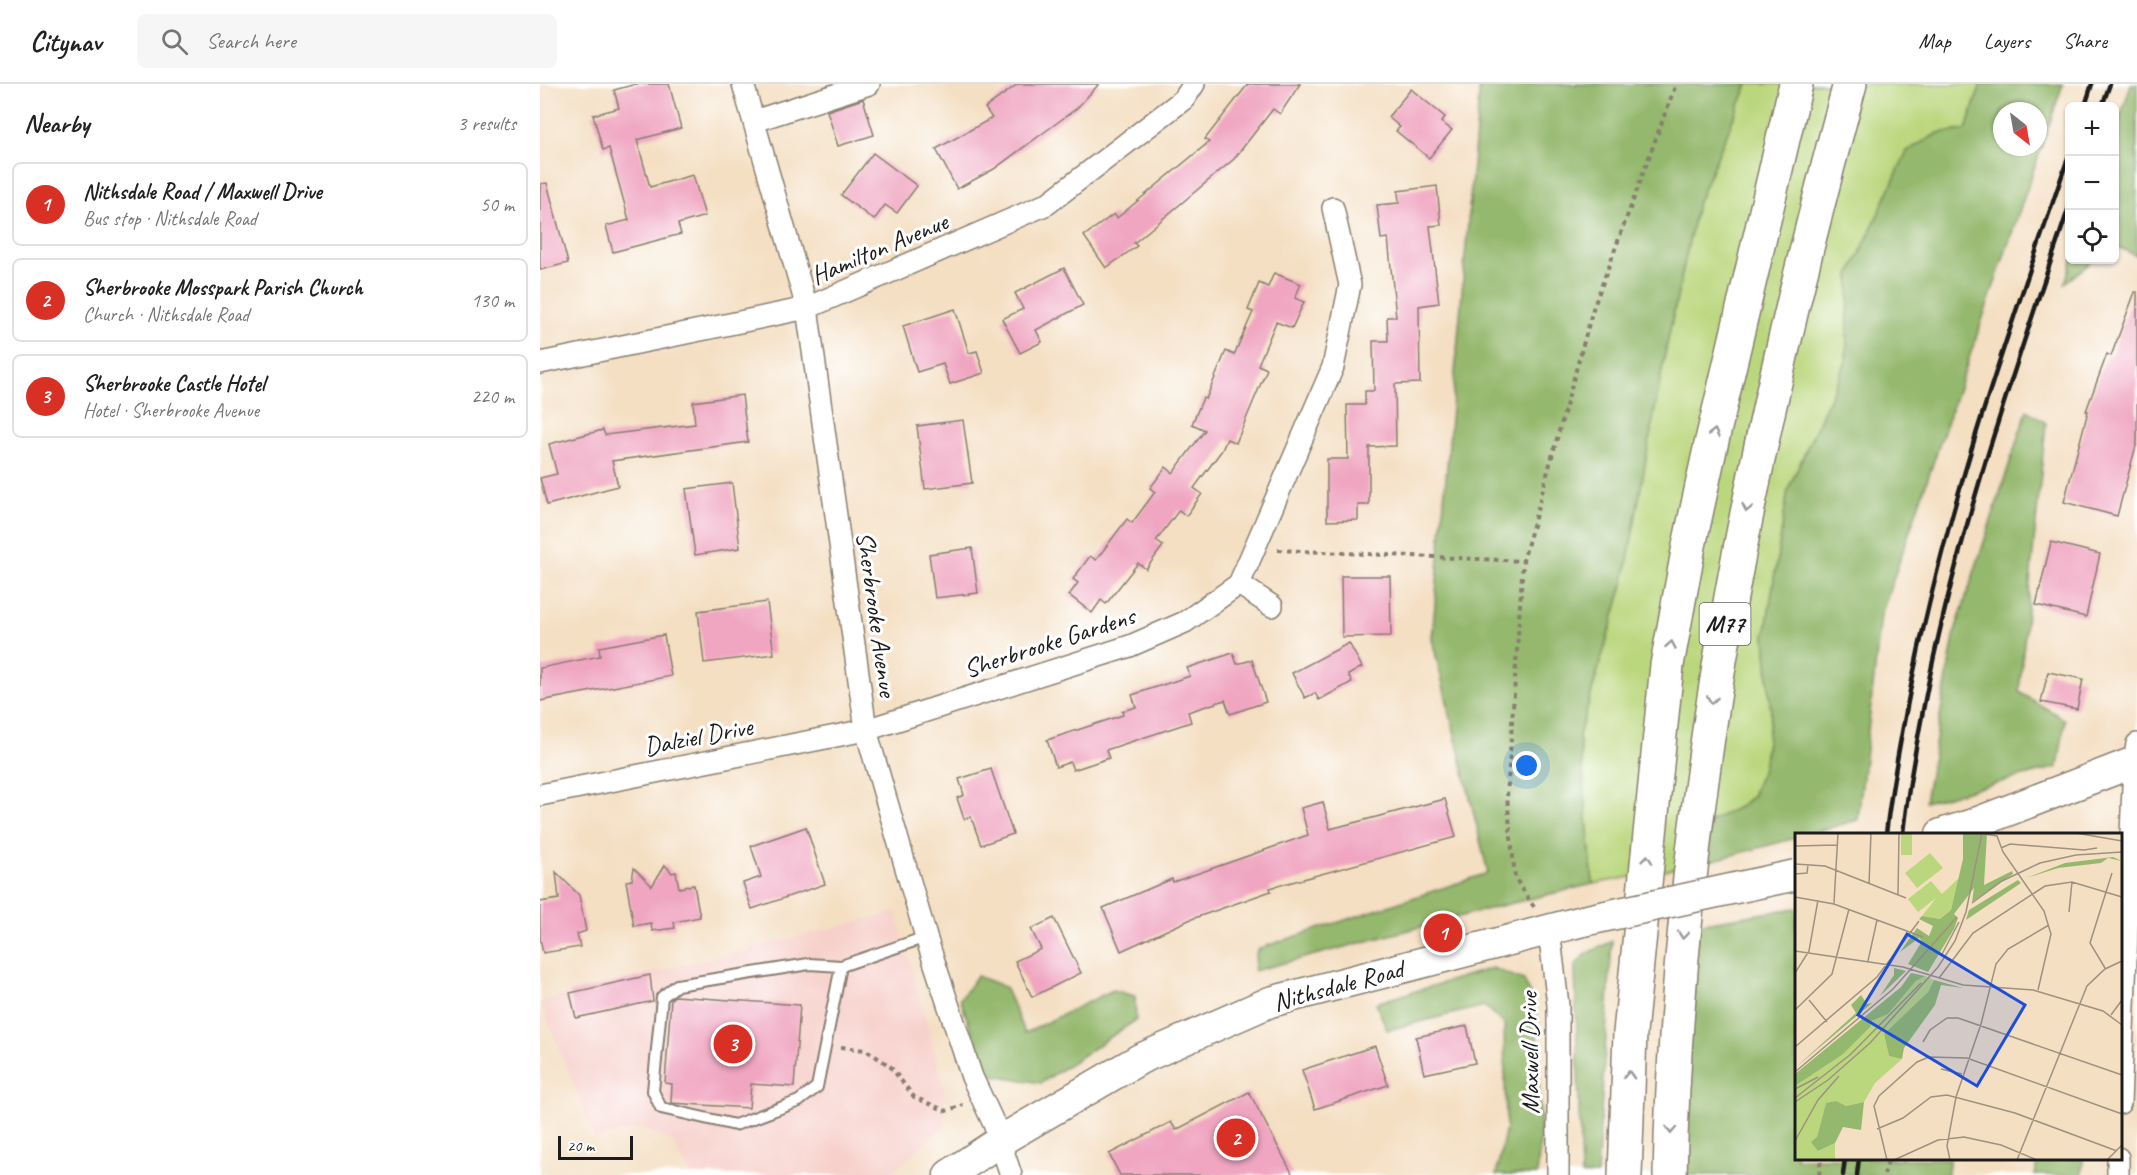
<!DOCTYPE html>
<html lang="en">
<head>
<meta charset="utf-8">
<style>
	:root { --surface:#fff; --page:#f6f6f6; --text:#222; --muted:#767676; --line:#e0e0e0; --accent:#d93025 }
	body { margin:0; font-family:Caveat,sans-serif; background:var(--page); color:var(--text) }
	.controls { position:absolute; right:18px; top:18px; display:grid; overflow:hidden; border-radius:9px; box-shadow:0 2px 4px #0004 }
	.controls button { width:54px; height:54px; display:grid; place-items:center; padding:0; border:0; border-bottom:2px solid var(--line); background:var(--surface); color:var(--text); font:30px sans-serif }
	.compass { position:absolute; left:1453px; top:18px; width:54px; height:54px; border-radius:50%; background:var(--surface); box-shadow:0 2px 4px #0004; rotate:149deg }
	.scale { position:absolute; left:18px; bottom:15px; width:75px; box-sizing:border-box; padding-left:6px; border:3px solid #1c1c1c; border-top:0; font-size:16px; line-height:21px; white-space:nowrap; color:#1c1c1c; -webkit-text-stroke:4px #fff; paint-order:stroke }
	.you { position:absolute; left:987px; top:682px; width:21px; height:21px; margin:-15px; border:4px solid #fff; border-radius:50%; background:#1a73e8; box-shadow:0 0 0 9px #1a73e833 }
	.badge { display:grid; place-items:center; width:39px; height:39px; border-radius:50%; background:var(--accent); color:#fff; font-size:20px; font-weight:700 }
	.pin { position:absolute; translate:-50% -50%; border:3px solid #fff; box-shadow:0 2px 6px #0006 }
	.list { margin:0; padding:0; list-style:none }
	h2 { display:flex; justify-content:space-between; align-items:center; height:78px; margin:0; padding:0 24px; font-size:26px }
	h2 small { font-size:20px; font-weight:400; color:var(--muted) }
	.list li { display:grid; grid-template-columns:39px 1fr auto; gap:18px; align-items:center; box-sizing:border-box; height:84px; margin:0 12px 12px; padding:0 12px; border:2px solid var(--line); border-radius:9px }
	.list b { display:block; font-size:22px; white-space:nowrap }
	.list p { margin:0; font-size:20px; white-space:nowrap; color:var(--muted) }
	.list em { font-size:20px; font-style:normal; color:var(--muted) }
	.icon { flex:none; width:33px; height:33px; fill:none; stroke:currentColor; stroke-width:2; stroke-linecap:round; stroke-linejoin:round }
	.map { position:relative; flex:none; width:1597px; height:1091px; overflow:hidden }
	header { display:flex; align-items:center; gap:36px; box-sizing:border-box; height:84px; padding:0 30px; background:var(--surface); border-bottom:2px solid var(--line) }
	header strong { font-size:28px }
	nav { display:flex; gap:33px; margin-inline-start:auto; font-size:21px }
	.search { width:420px; height:54px; background:var(--page); display:flex; align-items:center; gap:15px; box-sizing:border-box; padding:0 21px; border-radius:9px; color:var(--muted); font-size:22px }
	main { display:flex }
	aside { flex:1; background:var(--surface) }
	.map>svg:first-child { display:block }
	.built { fill:#f7d0cb }
	.green { fill:#bbd77e; stroke:#6c7a4d; stroke-width:1.5 }
	.forest { fill:#94b86d; stroke:#586a44; stroke-width:1.5; fill-rule:evenodd }
	.building { fill:#f0a6c1 }
	.lines { fill:none; stroke-linecap:round; stroke-linejoin:round }
	.lane-casing { stroke:#887e70; stroke-width:14 }
	.street-casing { stroke:#887e70; stroke-width:24 }
	.secondary-casing { stroke:#887e70; stroke-width:33 }
	.highway-casing { stroke:#887e70; stroke-width:36 }
	.path { stroke:#887e70; stroke-width:4; stroke-dasharray:4.5 4.5; stroke-linecap:butt }
	.lane { stroke:#fff; stroke-width:10 }
	.street { stroke:#fff; stroke-width:21 }
	.secondary { stroke:#fff; stroke-width:30 }
	.highway { stroke:#fff; stroke-width:33 }
	.rail { stroke:#1c1c1c; stroke-width:4.5 }
	.secondary-bridge-casing { stroke:#887e70; stroke-width:33; stroke-linecap:butt }
	.secondary-bridge { stroke:#fff; stroke-width:30 }
	.oneway { stroke:#999 }
	.labels { text-anchor:middle; stroke-width:6; stroke-linejoin:round; paint-order:stroke }
	.shield { fill:#fff; stroke:#606060; stroke-width:1.5 }
	.shield-label { font-size:24px; font-weight:bold; fill:#1c1c1c }
	.street-label { font-size:26px; fill:#1c1c1c; stroke:#fff }
	.inset-road { fill:none; stroke:#9e9180; stroke-width:1.5 }
	.view { fill:#1d4ed8; fill-opacity:0.15; stroke:#1d4ed8; stroke-width:3 }
	.inset-edge { fill:none; stroke:#1c1c1c; stroke-width:3 }
</style>
</head>
<body>
<header>
<strong>Citynav</strong>
<div class="search"><svg class="icon" aria-label="search" viewBox="0 0 24 24"><circle cx="10" cy="10" r="6"/><path d="M15 15l6 6"/></svg>Search here</div>
<nav><a>Map</a><a>Layers</a><a>Share</a></nav>
</header>
<main>
<aside>
<h2>Nearby<small>3 results</small></h2>
<ul class="list">
<li><span class="badge">1</span><div><b>Nithsdale Road / Maxwell Drive</b><p>Bus stop · Nithsdale Road</p></div><em>50 m</em></li>
<li><span class="badge">2</span><div><b>Sherbrooke Mosspark Parish Church</b><p>Church · Nithsdale Road</p></div><em>130 m</em></li>
<li><span class="badge">3</span><div><b>Sherbrooke Castle Hotel</b><p>Hotel · Sherbrooke Avenue</p></div><em>220 m</em></li>
</ul>
</aside>
<div class="map">
<svg width="1597" height="1091" viewBox="0 0 1597 1091">
	<rect width="100%" height="100%" fill="#fff"/>
	<filter id="ink" filterUnits="userSpaceOnUse"><feTurbulence type="fractalNoise" baseFrequency=".0167" numOctaves="2"/><feDisplacementMap in="SourceGraphic" scale="12" xChannelSelector="R" yChannelSelector="G"/><feConvolveMatrix kernelMatrix="1 2 1 2 8 2 1 2 1" color-interpolation-filters="sRGB"/></filter>
	<filter id="wash" filterUnits="userSpaceOnUse"><feTurbulence type="fractalNoise" baseFrequency=".008" numOctaves="4" result="noise"/><feDisplacementMap in="SourceGraphic" scale="24" xChannelSelector="R" yChannelSelector="G"/><feGaussianBlur stdDeviation="1.35" result="paint"/><feColorMatrix in="noise" values="0 0 0 0 0 0 0 0 0 0 0 0 0 0 0 0 0 1.4 0 .05"/><feComposite in="paint" operator="in"/></filter>
	<g filter="url(#wash)">
		<rect width="100%" height="100%" fill="#f4dfc3"/>
		<path class="built" d="M 356,828 L 403,998 L 406,1041 L 359,1082 L 346,1091 L 151,1091 L 134,1059 L 100,1044 L 55,1055 L 0,917 Z"/>
		<path class="green" d="M 1208,0 L 1441,0 L 1426,46 L 1398,49 L 1310,191 L 1306,278 L 1248,406 L 1225,553 L 1231,630 L 1223,685 L 1212,712 L 1199,723 L 1171,737 L 1163,779 L 1053,800 L 1039,651 L 1084,497 L 1125,269 L 1157,120 Z"/>
		<g class="forest">
			<path d="M 940,0 L 1208,0 L 1157,120 L 1125,269 L 1084,497 L 1039,651 L 1053,800 L 956,823 L 714,887 L 717,865 L 948,789 L 892,555 Z"/>
			<path d="M 1441,0 L 1523,0 L 1341,531 L 1318,736 L 1268,750 L 1256,750 L 1256,754 L 1163,779 L 1171,737 L 1199,723 L 1212,712 L 1223,685 L 1231,630 L 1225,553 L 1248,406 L 1306,278 L 1310,191 L 1367,67 L 1398,49 L 1426,46 ZM 1462,27 L 1498,27 L 1498,63 L 1462,63 Z"/>
			<path d="M 1591,0 L 1597,0 L 1597,172 L 1574,161 L 1575,50 Z"/>
			<path d="M 1532,176 L 1554,176 L 1525,199 Z"/>
			<path d="M 1487,326 L 1506,339 L 1479,608 L 1525,636 L 1518,683 L 1385,718 L 1415,547 Z"/>
			<path d="M 1256,824 L 1256,1074 L 1410,1075 L 1407,1091 L 1139,1091 L 1158,840 Z"/>
			<path d="M 1072,857 L 1057,1091 L 1041,1091 L 1035,882 C 1046,866 1056,867 1072,857 Z"/>
			<path d="M 952,884 L 984,896 L 996,926 L 1001,1048 L 997,1091 L 956,1091 L 966,1043 L 964,940 L 944,922 L 847,946 L 836,919 Z"/>
			<path d="M 437,892 L 465,903 L 485,949 L 573,906 L 595,912 L 596,936 L 501,999 L 447,990 L 420,915 Z"/>
			<path d="M 1498,1075 L 1543,1075 L 1542,1091 L 1495,1091 Z"/>
		</g>
		<g id="blocks">
			<g class="building">
				<path d="M 96,0 L 129,0 L 141,44 L 97,56 L 110,103 L 153,91 L 165,132 L 138,140 L 141,150 L 73,168 L 66,142 L 89,136 L 69,64 L 63,66 L 53,31 L 79,24 L 74,6 Z"/>
				<path d="M 478,0 L 559,0 L 537,24 L 510,44 L 454,85 L 417,105 L 396,65 L 452,34 L 445,24 Z"/>
				<path d="M 708,0 L 760,0 L 740,30 L 733,25 L 694,75 L 594,159 L 597,162 L 566,184 L 544,152 L 574,130 L 577,134 L 669,58 L 665,55 Z"/>
				<path d="M 871,5 L 905,33 L 901,38 L 912,46 L 889,74 L 856,47 L 860,43 L 848,33 Z"/>
				<path d="M 323,15 L 334,51 L 298,62 L 287,27 Z"/>
				<path d="M 333,69 L 377,102 L 357,129 L 345,121 L 334,136 L 301,111 Z"/>
				<path d="M 7,99 L 28,179 L 0,186 L 0,100 Z"/>
				<path d="M 897,102 L 901,141 L 890,142 L 899,219 L 879,222 L 880,299 L 855,300 L 856,362 L 829,363 L 829,421 L 818,421 L 818,436 L 787,437 L 787,375 L 808,375 L 807,321 L 825,321 L 825,307 L 834,307 L 833,257 L 848,257 L 847,233 L 856,233 L 848,154 L 841,155 L 837,121 L 859,119 L 858,107 Z"/>
				<path d="M 524,184 L 543,221 L 496,246 L 502,258 L 480,269 L 462,235 L 483,225 L 475,209 Z"/>
				<path d="M 734,189 L 761,200 L 755,214 L 764,218 L 752,244 L 736,238 L 718,281 L 727,285 L 696,359 L 687,355 L 682,366 L 654,404 L 662,410 L 646,432 L 639,426 L 616,457 L 623,462 L 606,485 L 598,479 L 566,520 L 561,516 L 552,529 L 529,511 L 538,499 L 533,495 L 550,472 L 556,476 L 587,435 L 592,439 L 615,408 L 610,404 L 626,383 L 633,389 L 665,346 L 652,340 L 663,314 L 666,315 L 686,267 L 694,271 L 713,228 L 708,226 L 719,199 L 728,203 Z"/>
				<path d="M 1595,208 L 1597,208 L 1597,358 L 1577,432 L 1524,418 L 1548,327 L 1546,327 L 1567,270 L 1571,272 Z"/>
				<path d="M 415,225 L 429,269 L 437,267 L 444,289 L 410,300 L 403,280 L 377,288 L 363,242 Z"/>
				<path d="M 202,311 L 208,358 L 72,377 L 78,402 L 7,421 L 0,394 L 17,390 L 9,360 L 63,346 L 65,351 L 155,340 L 153,318 Z"/>
				<path d="M 423,336 L 432,399 L 385,405 L 377,342 Z"/>
				<path d="M 192,399 L 200,464 L 155,471 L 146,405 Z"/>
				<path d="M 1511,458 L 1560,470 L 1546,533 L 1496,521 Z"/>
				<path d="M 432,464 L 438,509 L 395,514 L 389,470 Z"/>
				<path d="M 801,492 L 850,492 L 851,552 L 802,553 Z"/>
				<path d="M 227,518 L 234,570 L 164,579 L 158,527 Z"/>
				<path d="M 124,551 L 131,592 L 0,617 L 0,584 L 60,572 L 59,563 Z"/>
				<path d="M 809,559 L 822,583 L 808,591 L 812,598 L 779,616 L 775,609 L 765,614 L 752,589 Z"/>
				<path d="M 693,569 L 697,580 L 712,576 L 726,618 L 690,630 L 685,616 L 648,628 L 651,638 L 566,666 L 569,674 L 533,686 L 530,678 L 516,683 L 507,656 L 583,631 L 582,627 L 596,623 L 592,611 L 650,592 L 647,584 Z"/>
				<path d="M 1508,588 L 1543,595 L 1537,625 L 1501,618 Z"/>
				<path d="M 451,685 L 473,750 L 441,761 L 431,733 L 424,735 L 417,714 L 424,711 L 419,695 Z"/>
				<path d="M 905,715 L 916,753 L 730,804 L 731,807 L 649,836 L 581,867 L 563,824 L 632,795 L 633,798 L 768,751 L 761,724 L 783,718 L 790,745 Z"/>
				<path d="M 266,743 L 285,800 L 212,825 L 203,799 L 221,793 L 211,762 Z"/>
				<path d="M 125,781 L 132,789 L 136,788 L 139,804 L 154,801 L 160,833 L 134,838 L 135,844 L 112,847 L 111,839 L 94,842 L 86,797 L 92,796 L 94,784 L 112,802 Z"/>
				<path d="M 16,788 L 39,811 L 46,847 L 37,850 L 40,863 L 3,869 L 0,855 L 0,818 L 19,815 Z"/>
				<path d="M 514,834 L 541,889 L 492,913 L 475,877 L 501,865 L 491,845 Z"/>
				<path d="M 110,891 L 113,917 L 36,934 L 30,909 Z"/>
				<path d="M 135,912 L 260,921 L 254,1003 L 211,1000 L 209,1024 L 131,1019 L 132,1000 L 125,999 L 131,915 Z"/>
				<path d="M 927,942 L 935,979 L 884,990 L 876,953 Z"/>
				<path d="M 835,962 L 848,1001 L 775,1025 L 762,986 Z"/>
				<path d="M 709,1008 L 753,1091 L 580,1091 L 569,1070 L 631,1038 L 636,1046 Z"/>
			</g>
		</g>
	</g>
	<g filter="url(#ink)">
		<use href="#blocks" fill-opacity="0" stroke="#887e70" stroke-width="1.5"/>
		<g class="lines">
			<g class="lane-casing">
				<path id="lane" d="M 301,882 L 277,1003 L 259,1017 L 195,1041 L 121,1024 L 113,1007 L 122,913 L 137,901 L 269,880 L 301,882 L 386,853"/>
			</g>
			<g class="street-casing">
				<g id="street">
					<path d="M 203,0 L 267,224 L 326,646 L 386,853 L 432,993 L 454,1040 L 471,1091"/>
					<path d="M 214,37 L 329,0"/>
					<path d="M 0,279 L 267,224 L 507,120 L 644,15 L 654,0"/>
					<path d="M 699,500 L 732,522"/>
					<path d="M 0,711 L 326,646 L 590,562 L 645,538 L 699,500 L 793,283 L 810,201 L 793,124"/>
					<path d="M 1009,846 L 1018,921 L 1018,1091"/>
					<path d="M 1580,1019 L 1594,678 L 1597,660"/>
					<path d="M 1578,1091 L 1578,1074"/>
				</g>
			</g>
			<g class="secondary-casing">
				<g id="secondary">
					<path d="M 1401,750 L 1433,740 L 1597,677"/>
					<path d="M 409,1091 L 460,1057 L 600,975 L 730,918 L 1043,837"/>
				</g>
			</g>
			<g class="highway-casing">
				<g id="highway">
					<path d="M 1085,1091 L 1090,949 L 1127,581 L 1149,462 L 1170,365 L 1256,0"/>
					<path d="M 1130,1091 C 1138,719 1212,357 1310,0"/>
				</g>
			</g>
			<g class="path">
				<path d="M 738,466 L 983,477"/>
				<path d="M 994,823 L 975,794 L 967,713 L 983,477 L 1053,225 L 1136,0"/>
				<path d="M 301,963 L 326,966 L 350,982 L 374,1013 L 406,1027 L 423,1021"/>
				<path d="M 1279,1091 L 1281,1074"/>
				<path d="M 1344,1091 L 1349,1074"/>
			</g>
			<use href="#lane" class="lane"/>
			<use href="#street" class="street"/>
			<use href="#secondary" class="secondary"/>
			<use href="#highway" class="highway"/>
			<g class="rail">
				<path d="M 1545,22 L 1552,0"/>
				<path d="M 1562,22 L 1570,0"/>
				<path d="M 1346,750 C 1351,704 1360,658 1369,612 C 1405,425 1469,247 1530,68"/>
				<path d="M 1363,750 C 1367,707 1376,664 1384,621 C 1417,448 1474,287 1530,120"/>
				<path d="M 1303,1091 L 1305,1074"/>
				<path d="M 1317,1091 L 1319,1074"/>
			</g>
			<g class="secondary-bridge-casing">
				<path id="secondary-bridge" d="M 1043,837 L 1256,791"/>
			</g>
			<use href="#secondary-bridge" class="secondary-bridge"/>
		</g>
		<defs><path id="oneway-chevron" d="M-2-3.5L2.5 0L-2 3.5" fill="none" stroke-width="1.6" stroke-linecap="round" stroke-linejoin="round" transform="scale(1.5)"/></defs>
		<g class="oneway">
			<use href="#oneway-chevron" transform="translate(1174 349) rotate(-77)"/>
			<use href="#oneway-chevron" transform="translate(1207 424) rotate(101)"/>
			<use href="#oneway-chevron" transform="translate(1131 561) rotate(-80)"/>
			<use href="#oneway-chevron" transform="translate(1172 616) rotate(99)"/>
			<use href="#oneway-chevron" transform="translate(1107 775) rotate(-84)"/>
			<use href="#oneway-chevron" transform="translate(1143 851) rotate(96)"/>
			<use href="#oneway-chevron" transform="translate(1089 991) rotate(-88)"/>
			<use href="#oneway-chevron" transform="translate(1131 1046) rotate(92)"/>
		</g>
	</g>
	<g class="labels">
		<rect class="shield" x="1159.5" y="519" width="51" height="42" rx="4.5"/>
		<g class="shield-label">
			<text x="1185" y="548">M77</text>
		</g>
		<g class="street-label">
			<text transform="translate(339 164) rotate(-23)" y="9">Hamilton Avenue</text>
			<text transform="translate(337 530) rotate(82)" y="9">Sherbrooke Avenue</text>
			<text transform="translate(509 558) rotate(-18)" y="9">Sherbrooke Gardens</text>
			<text transform="translate(158 652) rotate(-11)" y="9">Dalziel Drive</text>
			<text transform="translate(798 901) rotate(-15)" y="9">Nithsdale Road</text>
			<text transform="translate(989 969) rotate(-91)" y="9">Maxwell Drive</text>
		</g>
	</g>
	<g transform="translate(1255 749)">
		<rect width="327" height="327" fill="#f4dfc3"/>
		<path d="M 106,0 L 117,1 L 117,22 L 106,22 ZM 135,20 L 148,35 L 122,55 L 110,40 ZM 164,45 L 156,77 L 145,86 L 127,83 L 141,65 L 123,79 L 113,66 L 136,48 L 147,61 ZM 130,143 L 139,147 L 133,159 L 89,201 L 94,223 L 107,226 L 80,250 L 69,269 L 51,273 L 31,270 L 22,304 L 23,318 L 40,310 L 40,327 L 0,327 L 0,253 L 47,222 L 74,189 L 93,181 L 121,148 Z" fill="#bbd77e"/>
		<path d="M 168,0 L 192,0 L 189,52 L 217,38 L 218,41 L 177,69 L 179,55 L 159,81 L 163,85 L 159,96 L 133,139 L 113,131 L 127,108 L 124,105 L 105,119 L 122,95 L 134,103 L 138,93 L 124,86 L 127,83 L 145,86 L 156,77 L 168,26 ZM 318,24 L 327,28 L 313,25 L 306,30 L 263,35 L 231,45 L 270,30 ZM 223,47 L 226,50 L 171,87 L 174,77 ZM 99,135 L 111,138 L 85,163 L 99,142 ZM 116,140 L 130,143 L 121,148 L 93,181 L 74,189 L 76,193 L 47,222 L 0,253 L 0,241 L 106,154 ZM 139,147 L 168,155 L 146,152 L 140,172 L 109,215 L 107,226 L 94,223 L 89,201 L 133,159 ZM 66,162 L 72,171 L 77,170 L 0,235 L 61,180 L 56,172 ZM 41,268 L 51,273 L 69,269 L 66,297 L 48,294 L 40,310 L 23,318 L 16,309 L 22,304 L 31,270 Z" fill="#94b86d"/>
		<path class="inset-road" d="M 183,0 L 202,3 L 208,19 L 249,78 L 256,101 L 243,157M 281,0 L 327,8M 0,13 L 42,12M 206,15 L 215,11 L 289,17 L 302,15M 0,31 L 30,33 L 111,65M 0,41 L 12,40 L 13,32M 74,51 L 76,0M 103,61 L 104,0M 0,64 L 39,71 L 128,104M 39,70 L 43,0M 177,70 L 207,48 L 245,30 L 281,22 L 327,19M 274,79 L 277,49M 0,118 L 108,134 L 168,152 L 238,157 L 308,178 L 327,192M 146,123 L 164,89M 73,128 L 82,87M 310,135 L 295,110 L 317,40M 0,140 L 14,118 L 23,67M 144,145 L 178,100 L 250,53 L 277,49 L 327,64M 14,167 L 32,189M 0,177 L 37,141 L 54,76M 316,182 L 327,167M 128,209 L 135,197 L 152,185 L 163,185 L 327,242M 0,214 L 82,144 L 124,88M 146,236 L 167,241M 0,239 L 98,156 L 162,84M 0,256 L 23,244M 0,265 L 56,221 L 126,150M 0,269 L 33,247 L 75,210 L 143,134 L 160,108 L 171,79 L 187,0M 82,296 L 108,285 L 136,264 L 152,262 L 220,280 L 322,318M 0,308 L 23,267 L 44,243M 92,327 L 79,273 L 84,263 L 122,229 L 134,224 L 172,225 L 327,281M 99,327 L 143,307 L 169,304 L 206,312 L 242,327M 155,327 L 152,313 L 161,264 L 186,191 L 201,131 L 213,116 L 254,92M 222,327 L 292,153 L 310,136 L 327,128M 312,327 L 327,312"/>
		<path class="view" d="M 112,101 L 230,172 L 182,253 L 63,182 Z"/>
		<rect width="327" height="327" class="inset-edge"/>
	</g>
</svg>
<div class="controls">
<button>+</button>
<button>−</button>
<button><svg class="icon" aria-label="locate" viewBox="0 0 24 24"><circle cx="12" cy="12" r="6"/><path d="M12 2v4M12 18v4M2 12h4M18 12h4"/></svg></button>
</div>
<svg class="compass" viewBox="-18 -18 36 36"><path d="M0-13l5 13h-10z" fill="#e53935"/><path d="M0 13l5-13h-10z" fill="#767676"/></svg>
<div class="scale">20 m</div>
<div class="you"></div>
<div class="pin badge" style="left:903px;top:849px">1</div>
<div class="pin badge" style="left:696px;top:1054px">2</div>
<div class="pin badge" style="left:193px;top:960px">3</div>
</div>
</main>
</body>
</html>
